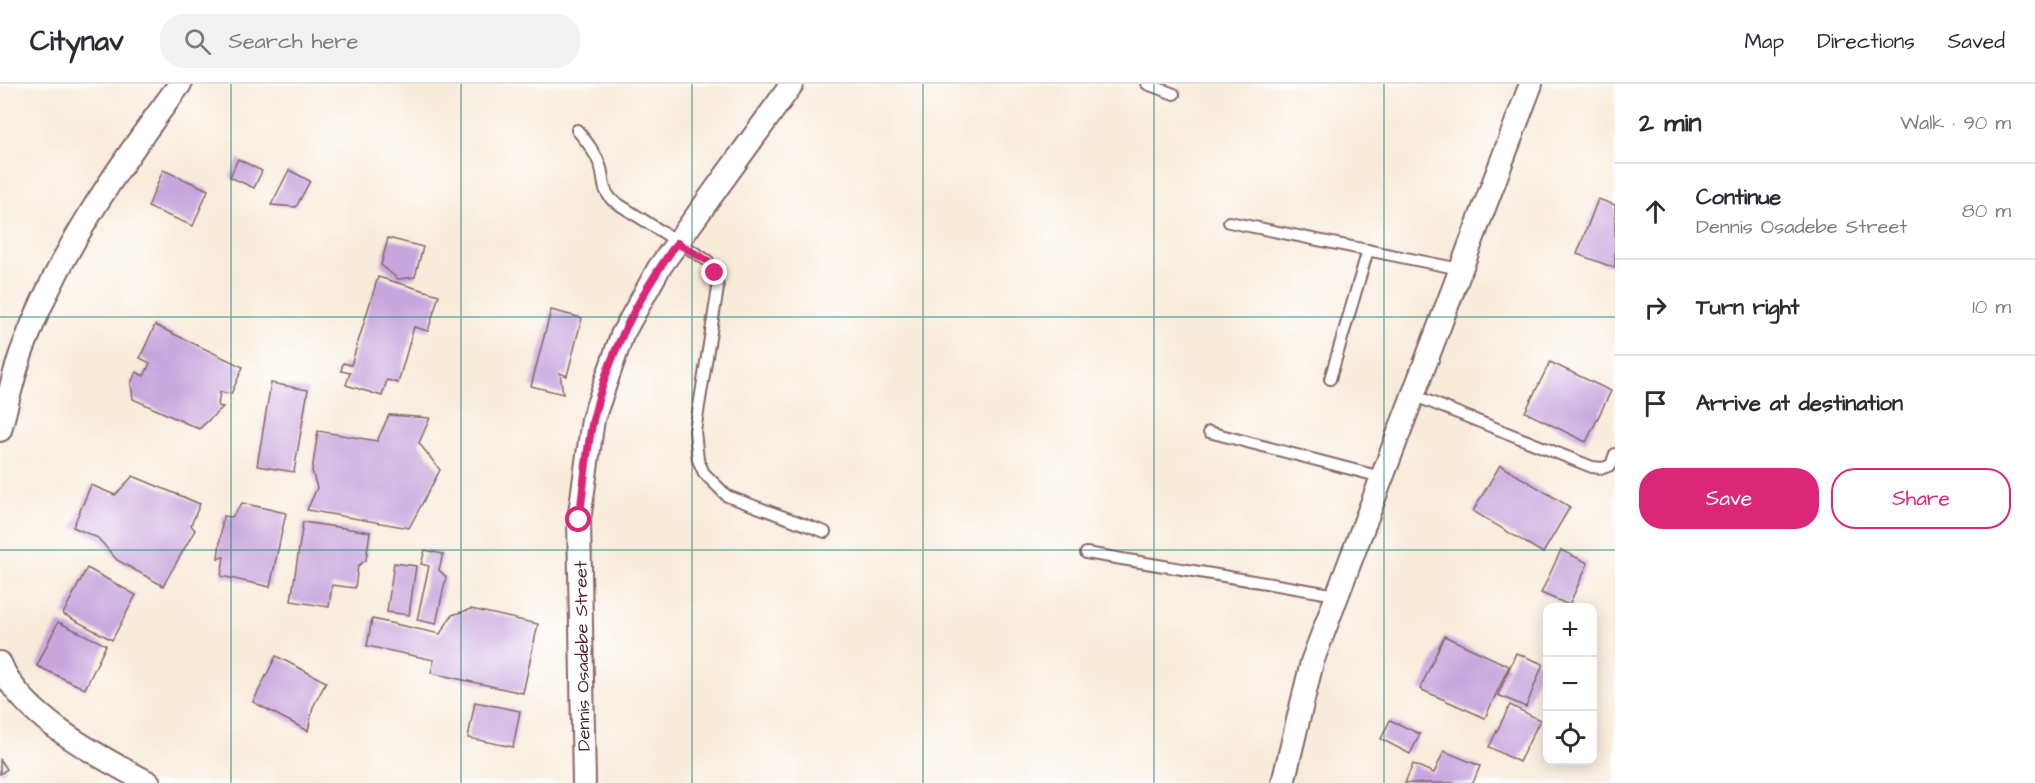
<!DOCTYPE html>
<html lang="en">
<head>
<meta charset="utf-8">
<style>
	:root { --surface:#fff; --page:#f2f2f3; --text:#2b2b33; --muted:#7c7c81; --line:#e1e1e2; --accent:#db2777 }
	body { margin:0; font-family:"Architects Daughter",sans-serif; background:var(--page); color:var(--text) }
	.controls { position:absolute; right:18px; bottom:18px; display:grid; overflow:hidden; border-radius:12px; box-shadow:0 3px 15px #0003 }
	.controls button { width:54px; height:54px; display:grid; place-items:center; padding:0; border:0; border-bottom:2px solid var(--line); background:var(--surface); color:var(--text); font:30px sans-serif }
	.stop { position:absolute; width:18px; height:18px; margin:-14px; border:4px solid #db2777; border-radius:50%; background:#fff }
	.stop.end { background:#db2777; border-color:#fff; box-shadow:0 2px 6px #0008 }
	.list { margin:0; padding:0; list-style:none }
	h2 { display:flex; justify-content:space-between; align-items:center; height:78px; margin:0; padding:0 24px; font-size:26px }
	h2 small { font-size:20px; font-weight:400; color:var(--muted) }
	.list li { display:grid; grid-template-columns:39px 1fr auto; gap:18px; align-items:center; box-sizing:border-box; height:96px; padding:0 24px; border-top:2px solid var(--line) }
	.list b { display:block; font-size:22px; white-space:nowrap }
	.list p { margin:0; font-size:20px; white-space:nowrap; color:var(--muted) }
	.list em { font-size:20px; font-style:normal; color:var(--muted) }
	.actions { display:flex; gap:12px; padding:18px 24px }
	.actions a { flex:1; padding:14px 0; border:2px solid var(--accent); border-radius:24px; text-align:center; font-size:21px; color:var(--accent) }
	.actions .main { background:var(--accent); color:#fff }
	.icon { flex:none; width:33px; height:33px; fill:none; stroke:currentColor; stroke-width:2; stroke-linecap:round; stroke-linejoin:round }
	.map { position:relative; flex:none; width:1615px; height:699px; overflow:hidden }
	header { display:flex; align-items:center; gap:36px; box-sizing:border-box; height:84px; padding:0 30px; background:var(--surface); border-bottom:2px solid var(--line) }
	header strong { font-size:28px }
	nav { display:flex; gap:33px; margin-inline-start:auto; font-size:21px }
	.search { width:420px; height:54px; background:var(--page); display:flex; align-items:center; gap:15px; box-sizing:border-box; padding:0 21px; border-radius:24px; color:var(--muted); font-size:22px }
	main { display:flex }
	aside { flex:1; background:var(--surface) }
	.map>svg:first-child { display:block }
	.building { fill:#c8a6dd }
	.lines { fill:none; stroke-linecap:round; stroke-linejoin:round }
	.lane-casing { stroke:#876668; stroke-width:14 }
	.street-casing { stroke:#876668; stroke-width:26 }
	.lane { stroke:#fff; stroke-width:10 }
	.street { stroke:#fff; stroke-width:22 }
	.route { stroke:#db2777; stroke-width:8 }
	.grid { fill:none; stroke:#0f766e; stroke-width:1.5; stroke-opacity:0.55 }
	.labels { text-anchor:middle; stroke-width:4.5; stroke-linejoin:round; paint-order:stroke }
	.street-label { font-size:18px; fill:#4a1f2b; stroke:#fff }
</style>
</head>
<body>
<header>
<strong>Citynav</strong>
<div class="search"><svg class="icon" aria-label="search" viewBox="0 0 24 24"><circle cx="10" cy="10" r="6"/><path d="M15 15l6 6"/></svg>Search here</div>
<nav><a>Map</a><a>Directions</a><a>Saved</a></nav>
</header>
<main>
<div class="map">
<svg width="1615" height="699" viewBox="0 0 1615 699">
	<rect width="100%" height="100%" fill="#fff"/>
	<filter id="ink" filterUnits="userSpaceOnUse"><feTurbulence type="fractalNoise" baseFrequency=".0167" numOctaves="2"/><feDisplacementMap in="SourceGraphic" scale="12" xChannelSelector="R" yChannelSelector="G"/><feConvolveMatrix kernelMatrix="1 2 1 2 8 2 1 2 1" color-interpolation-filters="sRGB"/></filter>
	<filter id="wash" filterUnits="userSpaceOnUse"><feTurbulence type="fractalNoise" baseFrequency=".008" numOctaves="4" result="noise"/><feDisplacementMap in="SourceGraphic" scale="24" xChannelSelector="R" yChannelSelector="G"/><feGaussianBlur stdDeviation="1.35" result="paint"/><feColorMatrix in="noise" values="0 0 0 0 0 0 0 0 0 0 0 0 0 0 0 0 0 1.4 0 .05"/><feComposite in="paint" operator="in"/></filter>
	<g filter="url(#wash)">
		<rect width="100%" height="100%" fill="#f8ebda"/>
		<g id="blocks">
			<g class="building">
				<path d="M 238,75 L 262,87 L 254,104 L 230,93 Z"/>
				<path d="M 163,86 L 208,106 L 193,142 L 148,123 Z"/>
				<path d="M 289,86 L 310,97 L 296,123 L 271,121 Z"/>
				<path d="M 1598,115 L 1615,121 L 1615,184 L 1577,170 Z"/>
				<path d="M 388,154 L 423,163 L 415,193 L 398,195 L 381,181 Z"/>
				<path d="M 378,193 L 439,211 L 428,247 L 414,243 L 398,299 L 387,296 L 382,312 L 346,301 L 350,289 L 341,287 L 343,279 L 351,281 Z"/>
				<path d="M 551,226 L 582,234 L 567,292 L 560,289 L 563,310 L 531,302 Z"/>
				<path d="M 155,241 L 243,283 L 231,310 L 220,308 L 218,322 L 223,323 L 199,345 L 133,315 L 131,299 L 136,288 L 144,292 L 150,279 L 140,274 Z"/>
				<path d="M 1550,278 L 1611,307 L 1586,358 L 1525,328 Z"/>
				<path d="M 271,299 L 308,306 L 294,388 L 257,382 Z"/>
				<path d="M 389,331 L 430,334 L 419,359 L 440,386 L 409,444 L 307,426 L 317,404 L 312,387 L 318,347 L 377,357 Z"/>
				<path d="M 1500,381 L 1570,423 L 1543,469 L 1473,427 Z"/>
				<path d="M 133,392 L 200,420 L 191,441 L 195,446 L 163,502 L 117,476 L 98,454 L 73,443 L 91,401 L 115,411 Z"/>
				<path d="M 242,419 L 286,429 L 270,503 L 221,492 L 224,473 L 218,474 L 223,432 L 232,433 Z"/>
				<path d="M 303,438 L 370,448 L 366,476 L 358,482 L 355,504 L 332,501 L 329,523 L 291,517 Z"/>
				<path d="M 425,466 L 443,470 L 439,486 L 446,493 L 436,540 L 417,536 L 429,482 L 421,480 Z"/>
				<path d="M 1561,466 L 1588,479 L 1569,521 L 1541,509 Z"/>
				<path d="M 394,479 L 416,482 L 409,531 L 387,528 Z"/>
				<path d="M 87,484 L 136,511 L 112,556 L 63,530 Z"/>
				<path d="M 471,525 L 538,540 L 523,609 L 431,589 L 434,576 L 367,562 L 372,535 L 440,550 L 452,531 Z"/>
				<path d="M 58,538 L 106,561 L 85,605 L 37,582 Z"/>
				<path d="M 1444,552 L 1509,582 L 1485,634 L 1420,605 Z"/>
				<path d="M 1516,569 L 1543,580 L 1526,623 L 1498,611 Z"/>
				<path d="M 276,572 L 326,598 L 313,623 L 308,647 L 253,618 Z"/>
				<path d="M 475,618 L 520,627 L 513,663 L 468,654 Z"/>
				<path d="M 1510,621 L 1540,636 L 1519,678 L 1489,663 Z"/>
				<path d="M 1390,636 L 1420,650 L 1410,670 L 1381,655 Z"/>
				<path d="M 1444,667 L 1480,682 L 1473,699 L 1405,699 L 1413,680 L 1434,689 Z"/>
				<path d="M 0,676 L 7,685 L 0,690 Z"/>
			</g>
		</g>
	</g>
	<g filter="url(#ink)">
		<use href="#blocks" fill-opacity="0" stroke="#876668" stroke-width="1.5"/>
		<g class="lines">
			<g class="lane-casing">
				<g id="lane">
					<path d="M 1147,0 L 1174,10"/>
					<path d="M 577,46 C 587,58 596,69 601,84 C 605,99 601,103 612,116 L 708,177 L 715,189 L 718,204 L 695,347 L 698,376 L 704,389 L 727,412 L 825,448"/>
					<path d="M 1229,138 L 1460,185"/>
					<path d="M 1330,295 L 1368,166"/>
					<path d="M 1413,311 L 1592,383 L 1603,384 L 1611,381 L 1615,370"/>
					<path d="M 1209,348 L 1381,393"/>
					<path d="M 1086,469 L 1337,511"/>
				</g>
			</g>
			<g class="street-casing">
				<g id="street">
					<path d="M 0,346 C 7,320 13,292 22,267 C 58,169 118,83 180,0"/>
					<path d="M 0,579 C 21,633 100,673 149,699"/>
					<path d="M 584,699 L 579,436 L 593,335 L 622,251 L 659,184 L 792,0"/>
					<path d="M 1283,699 L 1312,578 L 1531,0"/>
				</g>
			</g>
			<use href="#lane" class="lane"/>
			<use href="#street" class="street"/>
		</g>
	</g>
	<g class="lines" filter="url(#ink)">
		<path class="route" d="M 579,436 C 584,403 586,369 593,336 C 607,273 639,211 677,159 L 708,177 L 715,189"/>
	</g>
	<path class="grid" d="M 231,0 L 231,699M 461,0 L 461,699M 692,0 L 692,699M 923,0 L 923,699M 1154,0 L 1154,699M 1384,0 L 1384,699M 0,233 L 1615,233M 0,466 L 1615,466"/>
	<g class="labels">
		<g class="street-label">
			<text transform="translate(582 572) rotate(-91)" y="6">Dennis Osadebe Street</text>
		</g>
	</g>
</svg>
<div class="controls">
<button>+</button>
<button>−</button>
<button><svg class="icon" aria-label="locate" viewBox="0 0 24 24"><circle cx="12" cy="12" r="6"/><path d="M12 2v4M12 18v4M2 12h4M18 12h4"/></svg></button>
</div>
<div class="stop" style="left:579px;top:436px"></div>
<div class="stop end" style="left:715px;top:189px"></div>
</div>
<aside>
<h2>2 min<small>Walk · 90 m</small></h2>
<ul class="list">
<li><svg class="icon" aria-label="ahead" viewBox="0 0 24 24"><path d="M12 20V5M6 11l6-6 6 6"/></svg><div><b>Continue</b><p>Dennis Osadebe Street</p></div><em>80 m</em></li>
<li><svg class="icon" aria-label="right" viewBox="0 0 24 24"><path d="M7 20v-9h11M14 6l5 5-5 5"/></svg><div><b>Turn right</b></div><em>10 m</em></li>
<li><svg class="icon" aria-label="arrive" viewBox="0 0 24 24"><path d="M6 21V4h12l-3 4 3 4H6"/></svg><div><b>Arrive at destination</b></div></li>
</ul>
<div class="actions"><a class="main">Save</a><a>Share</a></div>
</aside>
</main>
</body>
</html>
